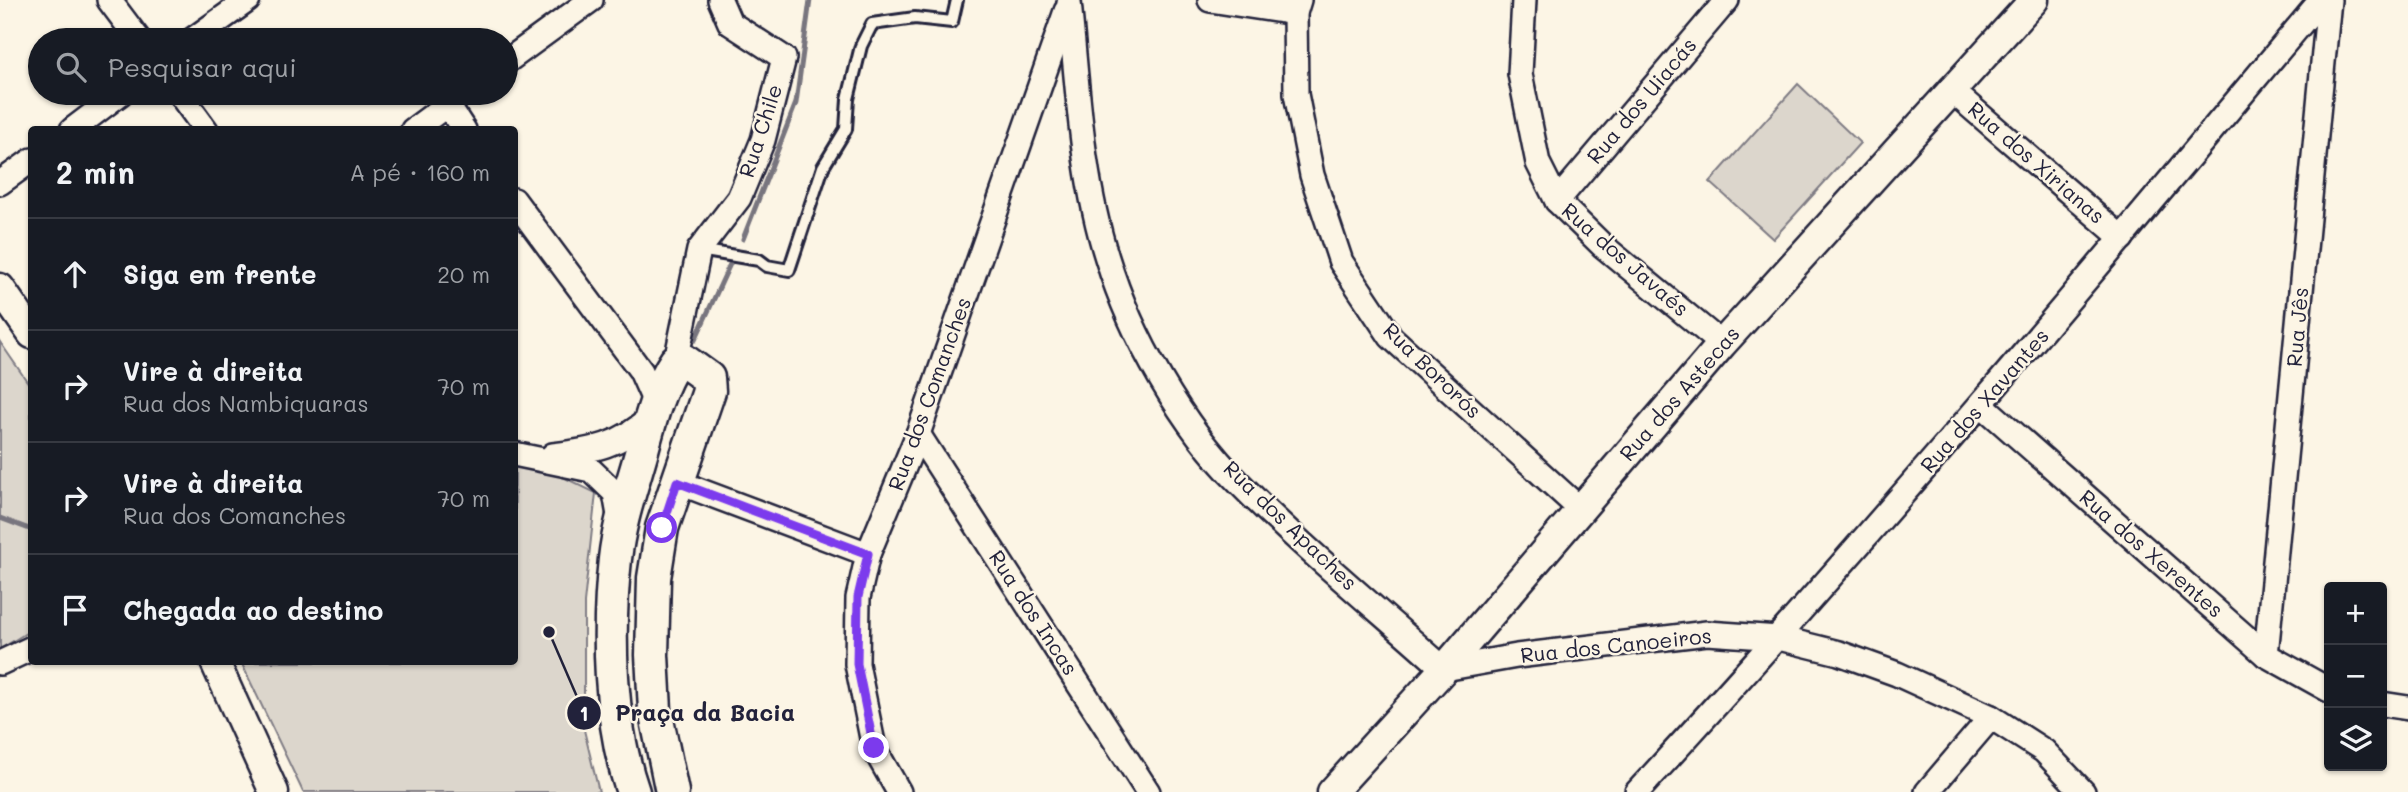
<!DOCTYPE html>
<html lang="pt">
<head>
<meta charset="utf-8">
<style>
	:root { --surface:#171b24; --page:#242831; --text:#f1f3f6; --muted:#9ea1a6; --line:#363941 }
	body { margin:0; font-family:Mali,sans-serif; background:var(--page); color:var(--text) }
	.controls { position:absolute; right:21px; bottom:21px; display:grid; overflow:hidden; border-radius:7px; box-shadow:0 2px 5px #0004 }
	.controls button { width:63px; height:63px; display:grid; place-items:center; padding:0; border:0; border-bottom:2px solid var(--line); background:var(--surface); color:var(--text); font:35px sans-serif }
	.stop { position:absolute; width:21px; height:21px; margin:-16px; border:5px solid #7c3aed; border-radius:50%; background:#fff }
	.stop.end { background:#7c3aed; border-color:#fff; box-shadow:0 2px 7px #0008 }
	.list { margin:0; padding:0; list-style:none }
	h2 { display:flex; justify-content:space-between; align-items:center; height:91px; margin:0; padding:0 28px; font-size:30px }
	h2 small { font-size:23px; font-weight:400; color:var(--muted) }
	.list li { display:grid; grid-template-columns:46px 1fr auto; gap:21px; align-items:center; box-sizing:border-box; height:112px; padding:0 28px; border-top:2px solid var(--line) }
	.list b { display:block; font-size:26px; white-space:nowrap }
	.list p { margin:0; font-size:23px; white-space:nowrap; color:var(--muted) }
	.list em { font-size:23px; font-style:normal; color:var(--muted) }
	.icon { flex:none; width:38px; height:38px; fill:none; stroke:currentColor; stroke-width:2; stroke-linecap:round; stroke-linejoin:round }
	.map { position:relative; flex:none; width:2408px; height:792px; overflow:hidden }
	.search { position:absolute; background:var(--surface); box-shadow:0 2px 5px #0004; left:28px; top:28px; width:490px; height:77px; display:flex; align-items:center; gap:18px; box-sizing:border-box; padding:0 24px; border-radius:38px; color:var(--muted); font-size:26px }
	.panel { position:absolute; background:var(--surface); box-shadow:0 2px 5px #0004; left:28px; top:126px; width:490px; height:539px; border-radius:7px }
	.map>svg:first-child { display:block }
	.green { fill:#dcd6cc; stroke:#7f7c84; stroke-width:2 }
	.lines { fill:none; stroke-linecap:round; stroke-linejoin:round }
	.stream { stroke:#78757e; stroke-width:5 }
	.service-casing { stroke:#22223b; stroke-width:16 }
	.minor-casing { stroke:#22223b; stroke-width:28 }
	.tertiary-casing { stroke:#22223b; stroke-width:33 }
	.secondary-casing { stroke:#22223b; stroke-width:37 }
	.service { stroke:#fcf5e5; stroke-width:10 }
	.minor { stroke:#fcf5e5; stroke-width:23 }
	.tertiary { stroke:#fcf5e5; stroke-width:28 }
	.secondary { stroke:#fcf5e5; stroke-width:32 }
	.route { stroke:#7c3aed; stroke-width:9 }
	.labels { text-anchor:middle; stroke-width:5; stroke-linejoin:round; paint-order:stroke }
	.street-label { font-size:21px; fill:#22223b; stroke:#fcf5e5 }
	.leader { fill:none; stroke:#22223b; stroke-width:2.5 }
	.callout-dot { fill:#22223b; stroke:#fcf5e5; stroke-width:2.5 }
	.mark-label { font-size:21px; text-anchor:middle; font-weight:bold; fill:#fff }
	.callout-label { font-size:23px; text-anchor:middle; font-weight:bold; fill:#22223b; stroke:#fcf5e5; stroke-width:5; stroke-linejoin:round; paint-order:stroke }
</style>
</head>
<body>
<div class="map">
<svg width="2408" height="792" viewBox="0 0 2408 792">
	<rect width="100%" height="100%" fill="#fcf5e5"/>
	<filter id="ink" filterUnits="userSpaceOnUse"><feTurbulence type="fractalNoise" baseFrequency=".0143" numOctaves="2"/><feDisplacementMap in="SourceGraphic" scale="14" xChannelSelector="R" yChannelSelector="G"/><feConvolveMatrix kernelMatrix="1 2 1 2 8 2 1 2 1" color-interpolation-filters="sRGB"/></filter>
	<g filter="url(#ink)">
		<g class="green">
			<path d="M 1798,84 L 1860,143 L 1773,239 L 1710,182 Z"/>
			<path d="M 0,342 L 31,387 L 31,630 L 0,649 Z"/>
			<path d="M 526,459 L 596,493 L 584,603 L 584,730 L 599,792 L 303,792 L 241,662 L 514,662 L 515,461 Z"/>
		</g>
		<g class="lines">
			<g class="stream">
				<path d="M 743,239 L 796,103 L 810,0"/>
				<path d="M 695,340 L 730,264"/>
				<path d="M 0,518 L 32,530"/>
			</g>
			<g class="service-casing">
				<path id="service" d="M 699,250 L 759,260 L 767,266 L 789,270 L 823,167 L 846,129 L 848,99 L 861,46 L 872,24 L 915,18 L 952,22 L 957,0"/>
			</g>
			<g class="minor-casing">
				<g id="minor">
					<path d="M 109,0 L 139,40"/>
					<path d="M 1210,0 L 1295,13"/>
					<path d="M 1299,0 L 1295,13 L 1296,94 L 1312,175 L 1341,262 L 1391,337 L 1580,509"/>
					<path d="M 1524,0 L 1520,74 L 1538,163 L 1557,201 L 1603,246 L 1722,344"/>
					<path d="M 1069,2 C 1078,87 1081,176 1107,258 C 1131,337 1182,426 1240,484 C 1304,549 1376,608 1444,669 L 1517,656 L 1707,633 L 1779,638 L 1839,653 L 1897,674 L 1991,717 L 2044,751 L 2083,792"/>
					<path d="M 192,40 L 248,0"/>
					<path d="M 506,62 L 591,0"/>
					<path d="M 1950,89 L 2122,238"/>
					<path d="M 179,93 L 206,130"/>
					<path d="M 447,104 L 464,130"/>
					<path d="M 72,130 L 121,93"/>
					<path d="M 413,130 L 463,93"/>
					<path d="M 0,183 L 32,160"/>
					<path d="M 514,200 L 641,371 L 657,407"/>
					<path d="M 1557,201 L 1727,0"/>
					<path d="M 676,361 L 699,250 L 739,198 L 763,140 L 784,58 L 730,23 L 720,0"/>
					<path d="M 1982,405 L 2266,655 L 2329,690"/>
					<path d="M 918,434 L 1148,792"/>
					<path d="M 514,454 L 591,470 L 615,493 L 620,521"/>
					<path d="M 553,455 C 594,450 620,446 651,417"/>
					<path d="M 677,482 L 868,554"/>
					<path d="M 2266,655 L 2329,0"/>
					<path d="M 0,663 L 32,648"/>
					<path d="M 2382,704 L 2408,708"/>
					<path d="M 899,792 L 874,748 L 857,664 L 858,598 L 868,554 L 918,434 L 1066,11"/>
					<path d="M 1637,792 C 1874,535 2097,268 2321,0"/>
					<path d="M 1927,792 L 1991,717"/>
				</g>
			</g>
			<g class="tertiary-casing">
				<g id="tertiary">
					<path d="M 0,288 L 32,334"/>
					<path d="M 215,662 L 274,792"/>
					<path d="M 1332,792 L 1444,669 L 1722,344 L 2034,0"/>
				</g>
			</g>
			<g class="secondary-casing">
				<path id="secondary" d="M 633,792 C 609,724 607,631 615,559 C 619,522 632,486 642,450 C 650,421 659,386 676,361 L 683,360 L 708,378 L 709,391 L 662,528 L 654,578 L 652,655 L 655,710 L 672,792"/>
			</g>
			<use href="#service" class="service"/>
			<use href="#minor" class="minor"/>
			<use href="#tertiary" class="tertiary"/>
			<use href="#secondary" class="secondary"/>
		</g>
	</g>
	<g class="lines" filter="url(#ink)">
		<path class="route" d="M 662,528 L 677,482 L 868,554 L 858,597 L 857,664 L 874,748"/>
	</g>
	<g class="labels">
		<g class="street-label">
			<text transform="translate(1642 101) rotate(-50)" y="7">Rua dos Uiacás</text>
			<text transform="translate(761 131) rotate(-72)" y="7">Rua Chile</text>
			<text transform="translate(2036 163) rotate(41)" y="7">Rua dos Xirianas</text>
			<text transform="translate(1625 260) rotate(41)" y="7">Rua dos Javaés</text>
			<text transform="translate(2298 327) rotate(-85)" y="7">Rua Jês</text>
			<text transform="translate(1432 371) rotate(44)" y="7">Rua Bororós</text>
			<text transform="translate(930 394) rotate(-70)" y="7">Rua dos Comanches</text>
			<text transform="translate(1680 394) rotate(-49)" y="7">Rua dos Astecas</text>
			<text transform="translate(1985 401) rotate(-49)" y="7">Rua dos Xavantes</text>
			<text transform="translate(1290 526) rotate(44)" y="7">Rua dos Apaches</text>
			<text transform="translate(2151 554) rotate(41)" y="7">Rua dos Xerentes</text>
			<text transform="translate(1033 613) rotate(57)" y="7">Rua dos Incas</text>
			<text transform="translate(1616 646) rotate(-6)" y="7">Rua dos Canoeiros</text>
		</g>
	</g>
	<path class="leader" d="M549 632L584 713"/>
	<g class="callout-dot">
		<circle cx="549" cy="632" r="7"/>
		<circle cx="584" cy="713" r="18"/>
	</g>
	<g class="mark-label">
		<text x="584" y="721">1</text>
	</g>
	<g class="callout-label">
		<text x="705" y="721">Praça da Bacia</text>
	</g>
</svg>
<div class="controls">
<button>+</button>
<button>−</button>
<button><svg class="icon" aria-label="layers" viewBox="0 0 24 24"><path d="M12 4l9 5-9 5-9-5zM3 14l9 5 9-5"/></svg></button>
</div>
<div class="stop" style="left:662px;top:528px"></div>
<div class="stop end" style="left:874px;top:748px"></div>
<div class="search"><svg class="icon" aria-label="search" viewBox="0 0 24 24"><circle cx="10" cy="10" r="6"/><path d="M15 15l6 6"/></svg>Pesquisar aqui</div>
<section class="panel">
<h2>2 min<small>A pé · 160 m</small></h2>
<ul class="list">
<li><svg class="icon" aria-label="ahead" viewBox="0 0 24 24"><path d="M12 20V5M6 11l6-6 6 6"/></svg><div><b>Siga em frente</b></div><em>20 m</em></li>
<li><svg class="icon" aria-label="right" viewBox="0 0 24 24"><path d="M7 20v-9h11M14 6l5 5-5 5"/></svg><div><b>Vire à direita</b><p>Rua dos Nambiquaras</p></div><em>70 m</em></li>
<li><svg class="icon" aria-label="right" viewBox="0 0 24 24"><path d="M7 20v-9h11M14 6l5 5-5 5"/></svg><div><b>Vire à direita</b><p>Rua dos Comanches</p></div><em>70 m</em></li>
<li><svg class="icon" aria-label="arrive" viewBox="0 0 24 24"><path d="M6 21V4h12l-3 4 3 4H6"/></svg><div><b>Chegada ao destino</b></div></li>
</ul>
</section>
</div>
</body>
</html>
